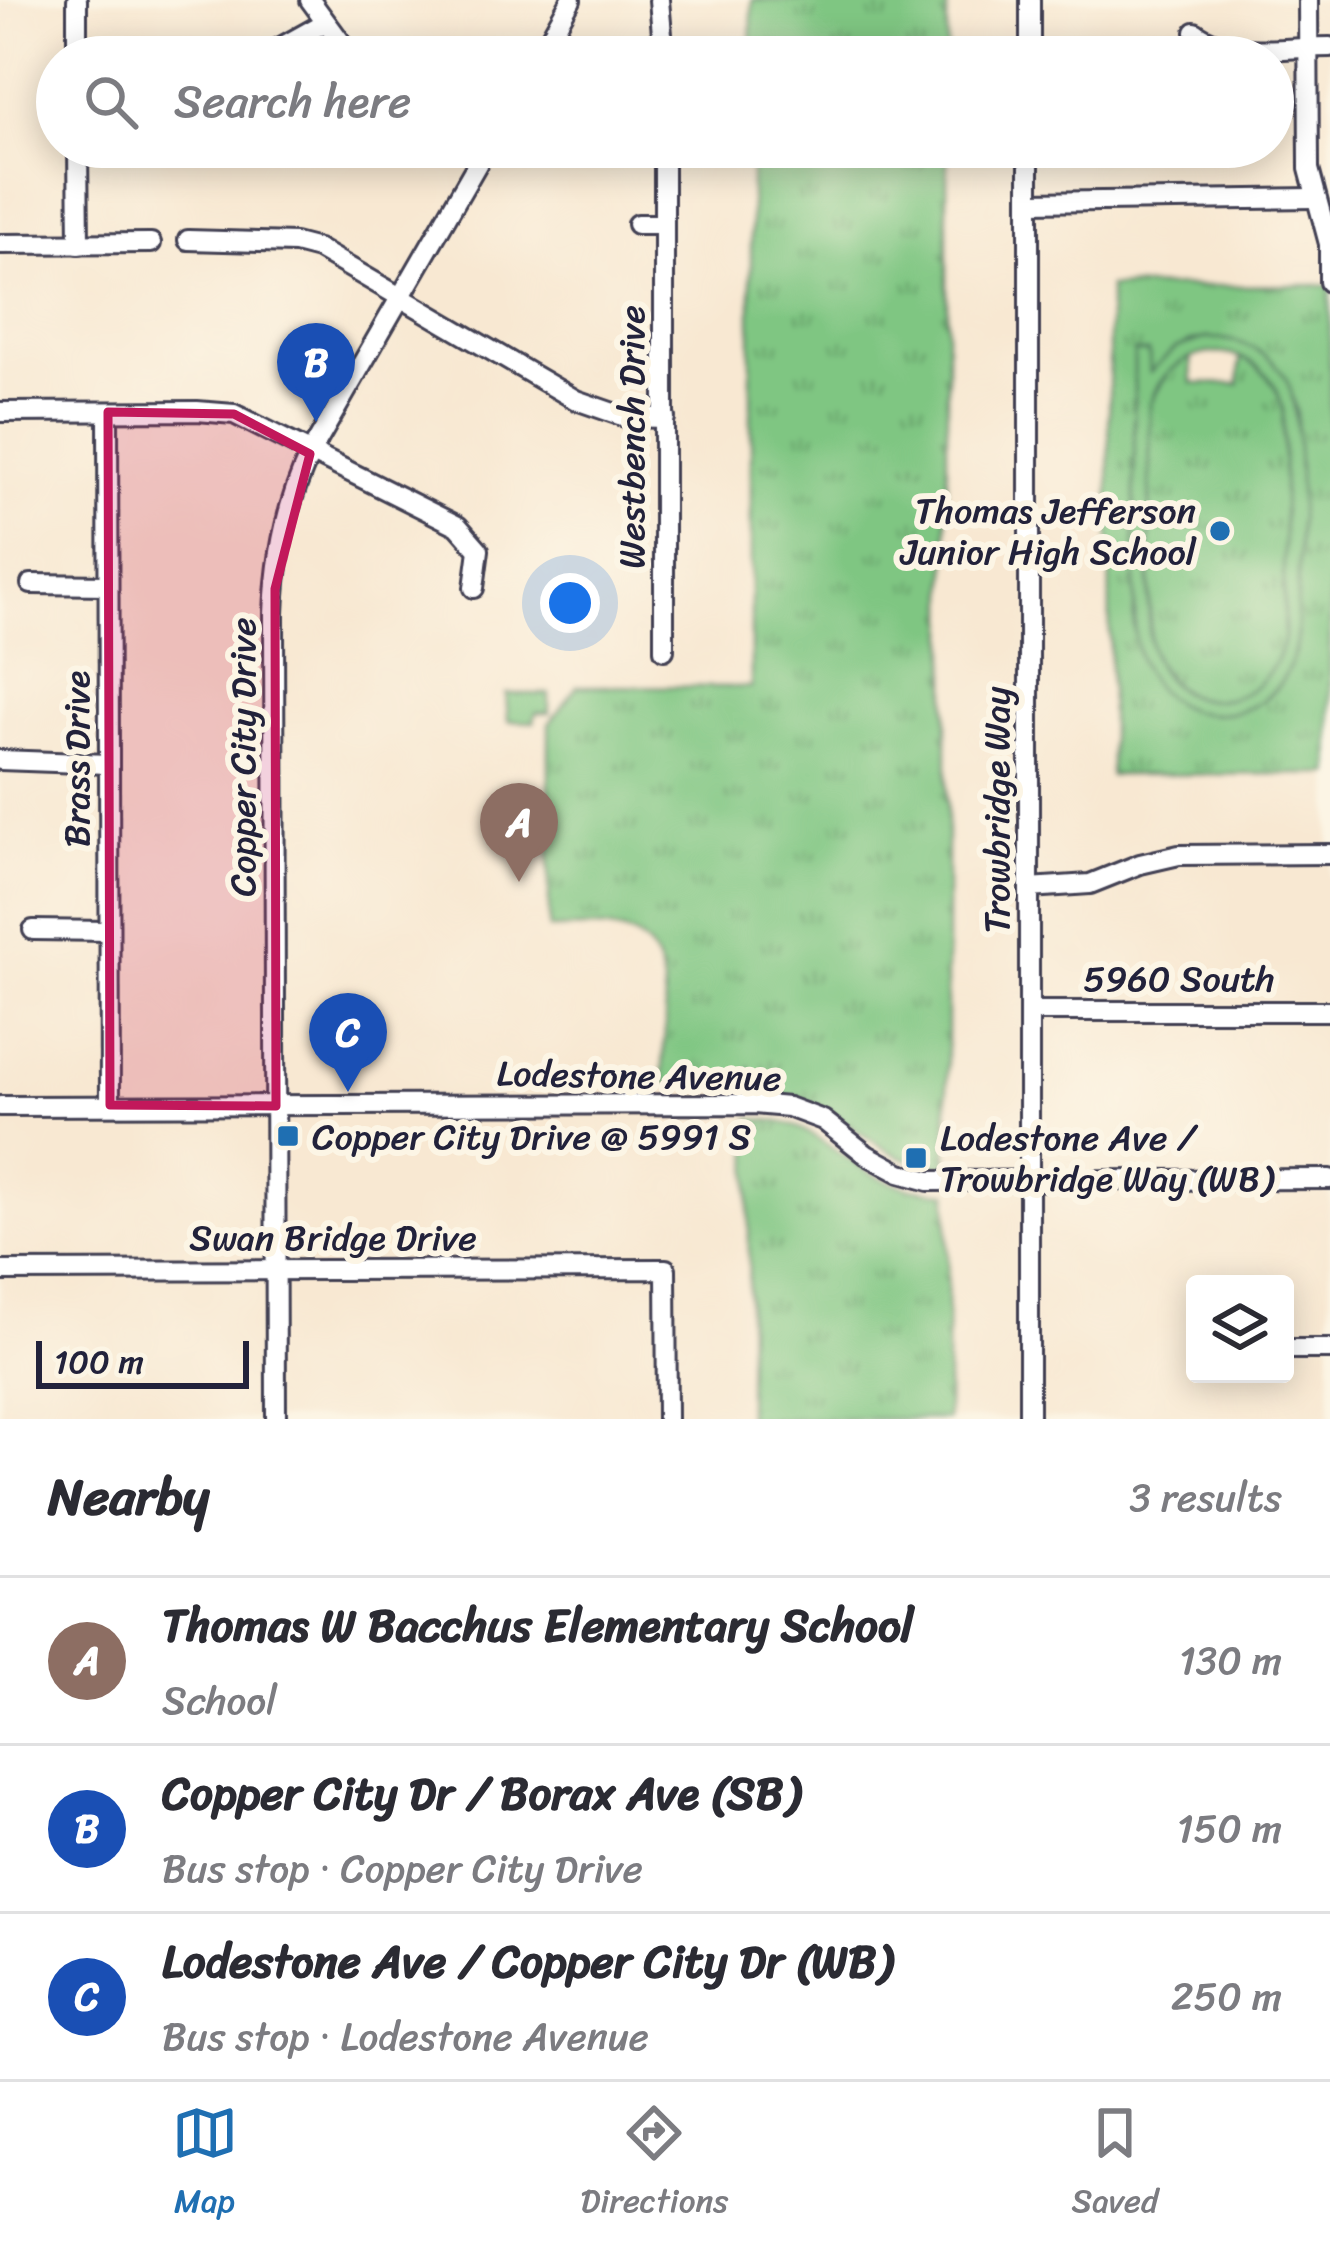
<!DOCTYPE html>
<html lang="en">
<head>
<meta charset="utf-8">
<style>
	:root { --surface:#fff; --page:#f2f2f3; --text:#2b2b33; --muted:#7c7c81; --line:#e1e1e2; --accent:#1f6fb2 }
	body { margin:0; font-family:Sriracha,sans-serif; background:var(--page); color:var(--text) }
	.controls { position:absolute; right:36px; bottom:36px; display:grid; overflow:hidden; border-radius:12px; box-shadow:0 6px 30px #0003 }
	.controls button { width:108px; height:108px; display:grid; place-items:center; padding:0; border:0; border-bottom:3px solid var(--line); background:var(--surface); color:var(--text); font:60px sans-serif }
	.scale { position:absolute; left:36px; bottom:30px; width:213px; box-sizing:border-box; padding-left:12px; border:6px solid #22223b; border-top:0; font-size:33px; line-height:42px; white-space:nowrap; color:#22223b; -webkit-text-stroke:9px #fcf5e5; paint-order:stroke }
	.you { position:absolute; left:570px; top:603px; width:42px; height:42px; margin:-30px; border:9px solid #fff; border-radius:50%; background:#1a73e8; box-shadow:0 0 0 18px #1a73e833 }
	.badge { display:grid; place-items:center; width:78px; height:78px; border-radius:50%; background:var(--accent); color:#fff; font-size:39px; font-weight:700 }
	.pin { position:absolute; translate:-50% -99px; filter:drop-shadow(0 3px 6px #0008) }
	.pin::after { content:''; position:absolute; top:63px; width:42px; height:36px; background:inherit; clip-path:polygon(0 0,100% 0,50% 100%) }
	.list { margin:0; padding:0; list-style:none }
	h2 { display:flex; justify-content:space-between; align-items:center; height:156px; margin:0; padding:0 48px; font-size:51px }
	h2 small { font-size:39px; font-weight:400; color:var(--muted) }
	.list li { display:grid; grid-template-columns:78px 1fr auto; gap:36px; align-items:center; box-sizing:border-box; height:168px; padding:0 48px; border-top:3px solid var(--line) }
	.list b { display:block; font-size:45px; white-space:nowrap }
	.list p { margin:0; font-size:39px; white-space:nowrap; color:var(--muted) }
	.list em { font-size:39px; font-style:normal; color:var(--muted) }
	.icon { flex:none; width:66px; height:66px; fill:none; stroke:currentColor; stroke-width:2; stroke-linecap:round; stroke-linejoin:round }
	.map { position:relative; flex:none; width:1330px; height:1419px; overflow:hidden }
	.search { position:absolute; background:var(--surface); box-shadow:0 6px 30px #0003; left:36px; right:36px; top:36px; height:132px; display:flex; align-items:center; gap:30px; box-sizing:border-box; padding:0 42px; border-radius:66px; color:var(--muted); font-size:45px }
	.sheet { height:660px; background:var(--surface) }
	nav { display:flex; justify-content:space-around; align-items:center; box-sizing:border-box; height:168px; border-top:3px solid var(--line); background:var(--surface); font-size:33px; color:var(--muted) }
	nav a { display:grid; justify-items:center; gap:6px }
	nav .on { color:var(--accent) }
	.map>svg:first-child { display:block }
	.grass { fill:url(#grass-tufts); stroke:#50745e; stroke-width:3; fill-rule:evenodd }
	.park { fill:url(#park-crowns); stroke:#50745e; stroke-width:3 }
	.pitch { fill:#7fc682; stroke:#50745e; stroke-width:3; fill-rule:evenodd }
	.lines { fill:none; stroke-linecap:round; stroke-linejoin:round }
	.minor-casing { stroke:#424052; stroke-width:24 }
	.minor { stroke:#fff; stroke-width:18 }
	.marked { fill:#c2185b; fill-opacity:0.2; stroke:#c2185b; stroke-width:9; stroke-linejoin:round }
	.poi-dot { fill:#1f6fb2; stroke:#fcf5e5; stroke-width:4.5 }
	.labels { text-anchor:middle; stroke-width:12; stroke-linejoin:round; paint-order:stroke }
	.street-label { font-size:36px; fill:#22223b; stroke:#fcf5e5 }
	.poi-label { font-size:36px; fill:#22223b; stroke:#fcf5e5; text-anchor:start }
</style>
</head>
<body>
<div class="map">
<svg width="1330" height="1419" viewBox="0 0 1330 1419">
	<defs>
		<pattern id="grass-tufts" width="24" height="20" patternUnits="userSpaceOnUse" patternTransform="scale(3)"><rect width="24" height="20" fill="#7fc682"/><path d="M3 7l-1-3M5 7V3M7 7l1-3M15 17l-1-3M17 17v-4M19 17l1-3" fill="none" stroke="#68a06c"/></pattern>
		<pattern id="park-crowns" width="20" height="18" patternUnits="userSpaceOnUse" patternTransform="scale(3)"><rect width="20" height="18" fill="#7fc682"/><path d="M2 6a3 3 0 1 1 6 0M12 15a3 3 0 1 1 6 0" fill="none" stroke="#68a06c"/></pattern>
	</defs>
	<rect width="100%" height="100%" fill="#fcf5e5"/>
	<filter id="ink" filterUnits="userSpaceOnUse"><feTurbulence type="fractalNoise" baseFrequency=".00833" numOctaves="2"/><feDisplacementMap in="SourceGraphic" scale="24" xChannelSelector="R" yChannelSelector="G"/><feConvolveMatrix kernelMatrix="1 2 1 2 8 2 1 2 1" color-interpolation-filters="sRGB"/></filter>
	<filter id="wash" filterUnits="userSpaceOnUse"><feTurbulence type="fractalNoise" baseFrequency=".004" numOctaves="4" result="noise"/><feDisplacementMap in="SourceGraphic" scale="48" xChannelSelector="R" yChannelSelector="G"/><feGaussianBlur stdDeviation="2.7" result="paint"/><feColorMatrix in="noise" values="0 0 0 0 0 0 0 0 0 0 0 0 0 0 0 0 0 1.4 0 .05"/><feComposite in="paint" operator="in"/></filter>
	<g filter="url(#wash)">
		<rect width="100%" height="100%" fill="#f8e8d2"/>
		<g class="grass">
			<path d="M 752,0 L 947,0 L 947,57 L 751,57 Z"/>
			<path d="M 751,147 L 947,147 L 947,1166 C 893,1164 876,1141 834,1115 C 809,1099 780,1093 751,1092 L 750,1065 L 749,1080 L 744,1084 L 667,1084 L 663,1074 C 663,1032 679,946 624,932 C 601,925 573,929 549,929 L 549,724 L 577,686 L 751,687 Z"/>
			<path d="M 1330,285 L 1330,774 L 1110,775 L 1109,287 ZM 1207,338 C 1257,339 1287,366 1297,414 L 1297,644 C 1290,675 1272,702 1240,711 C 1186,726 1143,687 1135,634 C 1131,611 1138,583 1139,560 C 1142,498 1145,436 1148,373 L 1189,342 Z"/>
			<path d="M 1191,357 L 1192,383 L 1239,384 L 1240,357 C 1264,367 1278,385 1283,411 L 1284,637 C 1268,716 1172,724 1150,645 L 1150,404 L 1168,372 Z"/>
			<path d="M 750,1119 C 805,1117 824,1147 867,1171 C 892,1185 919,1191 948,1192 L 947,1419 L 747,1419 Z"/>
		</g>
		<path class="park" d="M 506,694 L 549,694 L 549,713 L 536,713 L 534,722 L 508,721 Z"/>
		<path class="pitch" d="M 1207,338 C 1240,339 1269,349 1286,379 C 1307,415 1297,581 1297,632 C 1292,740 1144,742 1135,635 L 1134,352 L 1149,352 L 1150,372 L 1176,348 ZM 1209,353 C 1248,352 1276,372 1283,411 L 1284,637 C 1267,723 1156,721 1149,634 L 1150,404 C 1159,375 1179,358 1209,353 Z"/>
	</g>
	<g filter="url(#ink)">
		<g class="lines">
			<g class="minor-casing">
				<g id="minor">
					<path d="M 77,0 L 77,57"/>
					<path d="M 310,0 L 352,57"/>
					<path d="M 659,0 L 664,57"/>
					<path d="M 1308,0 L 1309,169 L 1329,244 L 1329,282"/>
					<path d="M 1195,32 C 1230,59 1287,47 1330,47"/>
					<path d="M 263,57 L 324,23"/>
					<path d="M 539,57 L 571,0"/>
					<path d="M 1030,57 L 1030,0"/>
					<path d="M 78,147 L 79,244"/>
					<path d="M 664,147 L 664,650"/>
					<path d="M 1029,147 L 1029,1419"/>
					<path d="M 1029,202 L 1314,198"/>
					<path d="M 637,224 L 664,224"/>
					<path d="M 188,240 L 295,243 L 318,249 L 576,400 L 625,417 L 665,418"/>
					<path d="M 0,244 L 151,243"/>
					<path d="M 0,412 L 197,411 L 234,414 L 458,526 L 479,550 L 474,588"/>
					<path d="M 108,412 L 110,1105"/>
					<path d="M 31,584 L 108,585"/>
					<path d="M 0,760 L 108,764"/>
					<path d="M 1029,888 L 1090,884 L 1140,864 L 1179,855 L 1330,854"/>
					<path d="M 33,930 L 109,931"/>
					<path d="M 1029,1011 L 1330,1011"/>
					<path d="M 0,1106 L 754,1104 L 788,1107 L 823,1120 L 867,1155 L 900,1173 L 929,1181 L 1330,1179"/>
					<path d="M 0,1271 L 666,1269 L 667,1419"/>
					<path d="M 1285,1349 L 1330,1349"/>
					<path d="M 276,1419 L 274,614 C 276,558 286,504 310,454 L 487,147"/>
				</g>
			</g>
			<use href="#minor" class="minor"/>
		</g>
	</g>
	<path class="marked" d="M 108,412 L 234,414 L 310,454 L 275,589 L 276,1106 L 110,1105 Z"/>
	<g class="poi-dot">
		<circle cx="1220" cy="531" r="12"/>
		<rect x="276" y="1124" width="24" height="24" rx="6"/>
		<rect x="904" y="1146" width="24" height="24" rx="6"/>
	</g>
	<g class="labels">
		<g class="street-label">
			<text transform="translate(631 437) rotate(-90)" y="13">Westbench Drive</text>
			<text transform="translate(242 757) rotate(-90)" y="13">Copper City Drive</text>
			<text transform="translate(76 759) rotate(-90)" y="13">Brass Drive</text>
			<text transform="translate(996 810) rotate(-90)" y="13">Trowbridge Way</text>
			<text x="1179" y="991">5960 South</text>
			<text transform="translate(639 1075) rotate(1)" y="13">Lodestone Avenue</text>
			<text x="333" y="1250">Swan Bridge Drive</text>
		</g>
		<g class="poi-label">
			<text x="1196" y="523" text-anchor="end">Thomas Jefferson<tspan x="1196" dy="41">Junior High School</tspan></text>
			<text x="312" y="1149">Copper City Drive @ 5991 S</text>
			<text x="940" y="1150">Lodestone Ave /<tspan x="940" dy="41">Trowbridge Way (WB)</tspan></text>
		</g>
	</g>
</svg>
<div class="controls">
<button><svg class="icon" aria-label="layers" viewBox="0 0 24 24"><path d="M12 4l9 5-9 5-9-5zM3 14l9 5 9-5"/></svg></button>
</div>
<div class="scale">100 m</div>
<div class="you"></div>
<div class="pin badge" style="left:519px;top:882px;background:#8d6e63">A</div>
<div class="pin badge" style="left:316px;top:422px;background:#1a4fb4">B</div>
<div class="pin badge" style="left:348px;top:1092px;background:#1a4fb4">C</div>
<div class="search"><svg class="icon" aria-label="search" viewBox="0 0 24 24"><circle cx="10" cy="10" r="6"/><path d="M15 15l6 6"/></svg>Search here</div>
</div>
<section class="sheet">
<h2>Nearby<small>3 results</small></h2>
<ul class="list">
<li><span class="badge" style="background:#8d6e63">A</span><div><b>Thomas W Bacchus Elementary School</b><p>School</p></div><em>130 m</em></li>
<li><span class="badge" style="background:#1a4fb4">B</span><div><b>Copper City Dr / Borax Ave (SB)</b><p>Bus stop · Copper City Drive</p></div><em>150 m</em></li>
<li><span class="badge" style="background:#1a4fb4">C</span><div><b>Lodestone Ave / Copper City Dr (WB)</b><p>Bus stop · Lodestone Avenue</p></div><em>250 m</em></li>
</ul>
</section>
<nav>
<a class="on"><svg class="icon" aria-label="map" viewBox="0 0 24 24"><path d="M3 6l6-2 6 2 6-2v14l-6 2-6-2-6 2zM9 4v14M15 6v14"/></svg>Map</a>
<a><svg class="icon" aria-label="directions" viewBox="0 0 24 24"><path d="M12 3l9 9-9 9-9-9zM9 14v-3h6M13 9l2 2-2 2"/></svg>Directions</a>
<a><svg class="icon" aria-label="saved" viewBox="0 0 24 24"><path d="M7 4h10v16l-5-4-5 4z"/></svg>Saved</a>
</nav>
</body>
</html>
